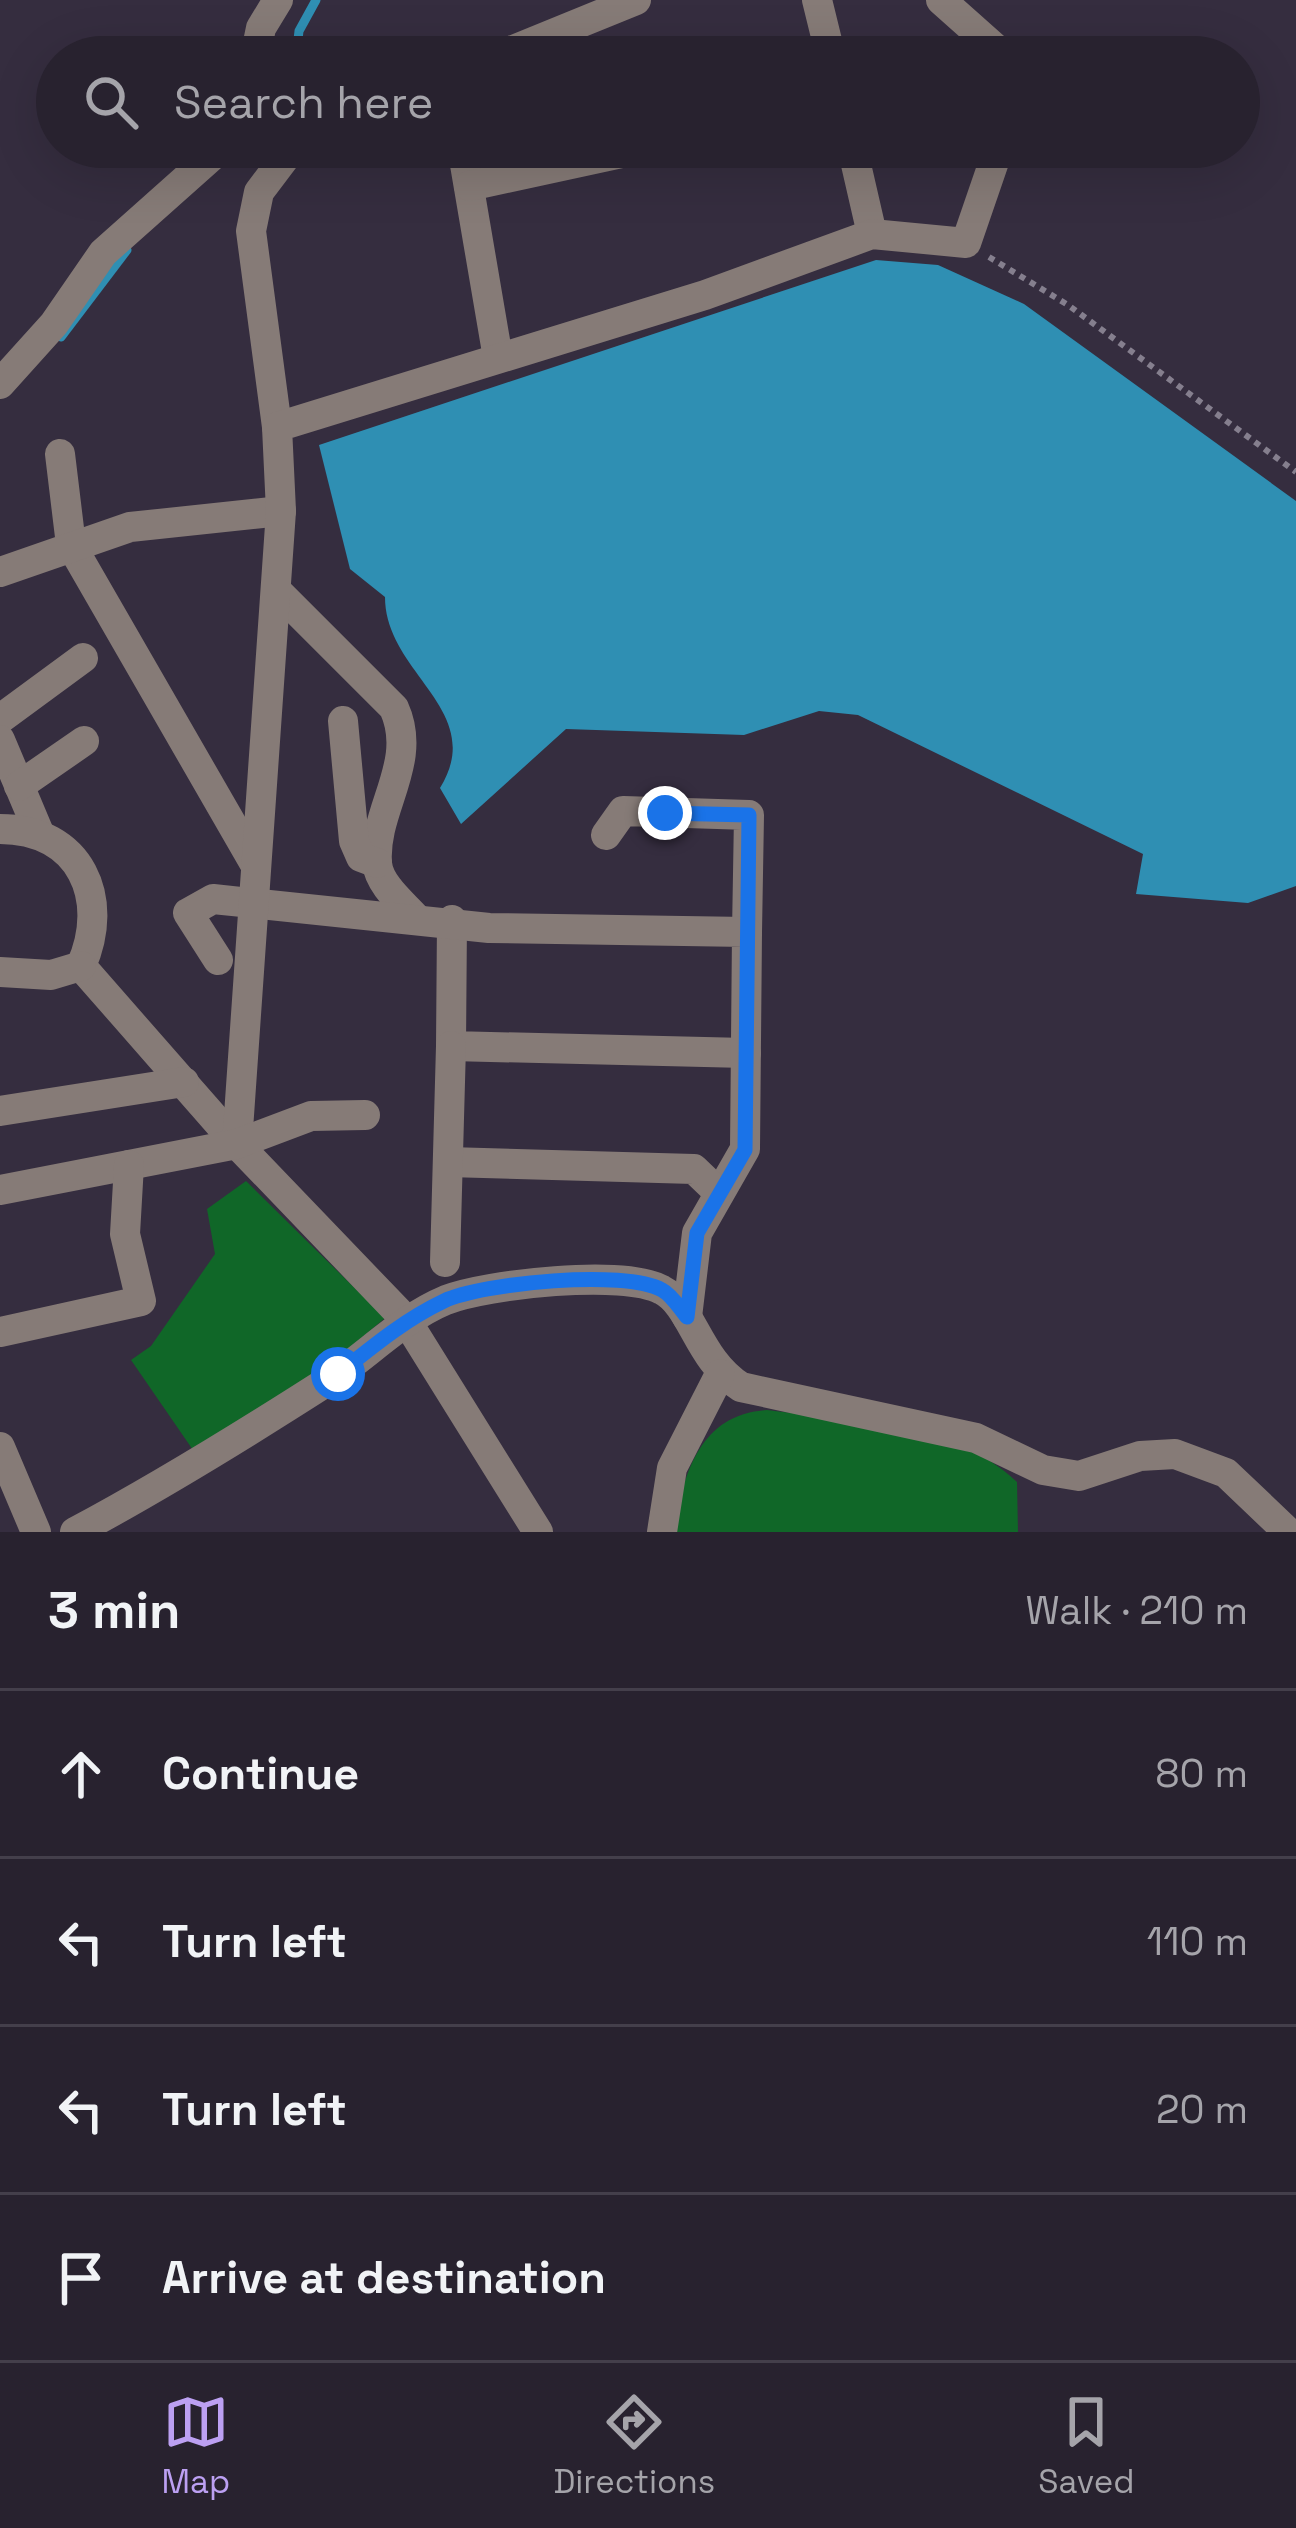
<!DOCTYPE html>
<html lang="en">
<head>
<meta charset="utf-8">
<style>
	:root { --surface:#28222f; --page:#302a37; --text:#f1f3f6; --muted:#a5a4aa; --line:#443f4b; --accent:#bca0f2 }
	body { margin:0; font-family:"Space Grotesk",sans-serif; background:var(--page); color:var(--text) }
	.stop { position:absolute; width:36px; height:36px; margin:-27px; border:9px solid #1a73e8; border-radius:50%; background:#fff }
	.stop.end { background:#1a73e8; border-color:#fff; box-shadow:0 3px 12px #0008 }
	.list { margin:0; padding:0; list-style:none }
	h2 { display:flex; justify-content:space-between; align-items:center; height:156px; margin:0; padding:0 48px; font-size:51px }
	h2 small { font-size:39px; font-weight:400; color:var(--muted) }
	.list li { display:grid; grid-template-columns:78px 1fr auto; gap:36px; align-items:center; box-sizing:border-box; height:168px; padding:0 48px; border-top:3px solid var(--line) }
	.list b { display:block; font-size:45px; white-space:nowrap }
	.list em { font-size:39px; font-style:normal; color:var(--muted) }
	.icon { flex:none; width:66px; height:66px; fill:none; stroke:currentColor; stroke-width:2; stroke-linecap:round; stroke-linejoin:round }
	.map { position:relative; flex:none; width:1296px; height:1532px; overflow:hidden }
	.search { position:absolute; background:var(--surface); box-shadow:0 12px 48px #0002; left:36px; right:36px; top:36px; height:132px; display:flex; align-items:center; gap:30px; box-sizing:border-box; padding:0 42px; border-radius:66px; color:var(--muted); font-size:45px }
	.sheet { height:828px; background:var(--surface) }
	nav { display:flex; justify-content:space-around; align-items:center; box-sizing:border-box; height:168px; border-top:3px solid var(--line); background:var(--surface); font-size:33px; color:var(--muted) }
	nav a { display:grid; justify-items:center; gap:6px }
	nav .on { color:var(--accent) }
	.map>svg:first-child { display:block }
	.green { fill:#106728 }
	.water { fill:#2f8fb3 }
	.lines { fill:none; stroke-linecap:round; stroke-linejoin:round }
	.stream { stroke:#2f8fb3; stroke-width:9 }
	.path { stroke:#857f8e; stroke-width:6; stroke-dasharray:6 6; stroke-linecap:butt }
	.minor { stroke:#867b77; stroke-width:30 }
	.route { stroke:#1a73e8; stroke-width:15 }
</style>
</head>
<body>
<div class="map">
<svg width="1296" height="1532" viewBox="0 0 1296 1532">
	<rect width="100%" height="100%" fill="#352d3f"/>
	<g class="green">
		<path d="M 246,1181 L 385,1318 L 332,1363 L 195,1453 L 131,1360 L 151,1346 L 215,1254 L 207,1209 Z"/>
		<path d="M 767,1410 C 851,1421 952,1420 1017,1482 L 1018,1532 L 674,1532 C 683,1473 700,1414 767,1410 Z"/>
	</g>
	<path class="water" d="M 876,260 L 938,265 L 1024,304 L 1296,501 L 1296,886 L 1248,903 L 1136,894 L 1143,854 L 858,715 L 819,711 L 744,735 L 566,729 L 461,824 L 440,788 C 488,710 385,674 385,597 L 350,569 L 319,445 Z"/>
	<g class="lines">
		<g class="stream">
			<path d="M 296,57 L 299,31 L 316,0"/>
			<path d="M 225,163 L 243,147"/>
			<path d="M 61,337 L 127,250"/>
		</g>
		<path class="path" d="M 989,257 L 1068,305 L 1296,472"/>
		<g class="minor">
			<path d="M 817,0 L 831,57"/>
			<path d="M 941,0 L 1005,57"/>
			<path d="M 255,57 L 261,28 L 278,0"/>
			<path d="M 496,57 L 636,0"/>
			<path d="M 462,147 L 498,358"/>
			<path d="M 852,147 L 872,234"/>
			<path d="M 469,186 L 649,147"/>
			<path d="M 0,384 L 54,324 L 103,253 L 222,147"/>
			<path d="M 277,427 L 251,231 L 259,192 L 293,147"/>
			<path d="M 60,454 L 71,545 L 256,866"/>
			<path d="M 0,572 L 130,527 L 281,511"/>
			<path d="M 276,590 L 394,708 C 419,763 373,809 377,863 C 379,884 401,902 414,916"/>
			<path d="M 0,719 L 83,658"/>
			<path d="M 343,721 L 354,841 L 361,857 L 377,863"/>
			<path d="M 0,740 L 40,835"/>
			<path d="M 19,786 L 84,741"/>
			<path d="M 0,829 C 81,829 111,899 81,966 L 237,1144 L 406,1320 L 538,1532"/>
			<path d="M 606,835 L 623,811 L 749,815 L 747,932"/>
			<path d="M 452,920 L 451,1046 L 746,1053"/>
			<path d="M 218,960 L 188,913 L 213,899 L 489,928 L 747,932 L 745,1149 L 697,1233 L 687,1317"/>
			<path d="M 0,972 L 51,975 L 81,966"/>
			<path d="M 0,1111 L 184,1082"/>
			<path d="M 237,1144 L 281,511 L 277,427 L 705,295 L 872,234 L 966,243 L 999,147"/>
			<path d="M 448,1162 L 694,1169 L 718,1192"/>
			<path d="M 0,1190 L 237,1144 L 311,1116 L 365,1115"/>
			<path d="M 445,1262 L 451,1046"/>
			<path d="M 0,1332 L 141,1301 L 125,1234 L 129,1165"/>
			<path d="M 0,1447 L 36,1532"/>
			<path d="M 75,1532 C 163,1485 250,1431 334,1377 C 372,1351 403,1318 446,1300 C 487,1284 624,1269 662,1290 C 693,1306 697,1359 741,1387 L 976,1438 L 1043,1470 L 1079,1476 L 1140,1456 L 1175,1454 L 1226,1473 L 1288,1532"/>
			<path d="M 662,1532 L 672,1468 L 720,1374"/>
		</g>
	</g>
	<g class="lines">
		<path class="route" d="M 338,1374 C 372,1347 404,1320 444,1301 C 483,1283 624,1269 662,1290 C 672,1295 680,1309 687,1317 L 697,1233 L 745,1150 L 749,815 L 665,813"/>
	</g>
</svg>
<div class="stop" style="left:338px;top:1374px"></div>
<div class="stop end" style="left:665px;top:813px"></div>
<div class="search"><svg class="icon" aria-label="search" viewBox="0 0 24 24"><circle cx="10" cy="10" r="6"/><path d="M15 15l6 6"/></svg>Search here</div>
</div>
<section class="sheet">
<h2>3 min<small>Walk · 210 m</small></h2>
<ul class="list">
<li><svg class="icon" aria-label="ahead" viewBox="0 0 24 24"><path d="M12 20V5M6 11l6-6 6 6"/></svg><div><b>Continue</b></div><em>80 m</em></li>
<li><svg class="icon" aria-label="left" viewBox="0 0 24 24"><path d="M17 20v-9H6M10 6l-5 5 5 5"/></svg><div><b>Turn left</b></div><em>110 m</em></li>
<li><svg class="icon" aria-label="left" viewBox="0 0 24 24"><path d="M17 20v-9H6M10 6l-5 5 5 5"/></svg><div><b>Turn left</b></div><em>20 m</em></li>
<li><svg class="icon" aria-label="arrive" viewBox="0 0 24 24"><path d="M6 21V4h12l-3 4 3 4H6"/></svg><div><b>Arrive at destination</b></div></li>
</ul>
</section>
<nav>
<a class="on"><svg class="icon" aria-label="map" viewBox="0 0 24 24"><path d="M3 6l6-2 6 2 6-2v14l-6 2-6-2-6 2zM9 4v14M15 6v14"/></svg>Map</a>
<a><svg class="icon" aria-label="directions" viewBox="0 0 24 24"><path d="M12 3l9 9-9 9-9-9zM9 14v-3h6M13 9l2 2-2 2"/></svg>Directions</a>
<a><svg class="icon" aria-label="saved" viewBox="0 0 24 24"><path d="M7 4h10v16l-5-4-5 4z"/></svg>Saved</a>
</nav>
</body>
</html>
